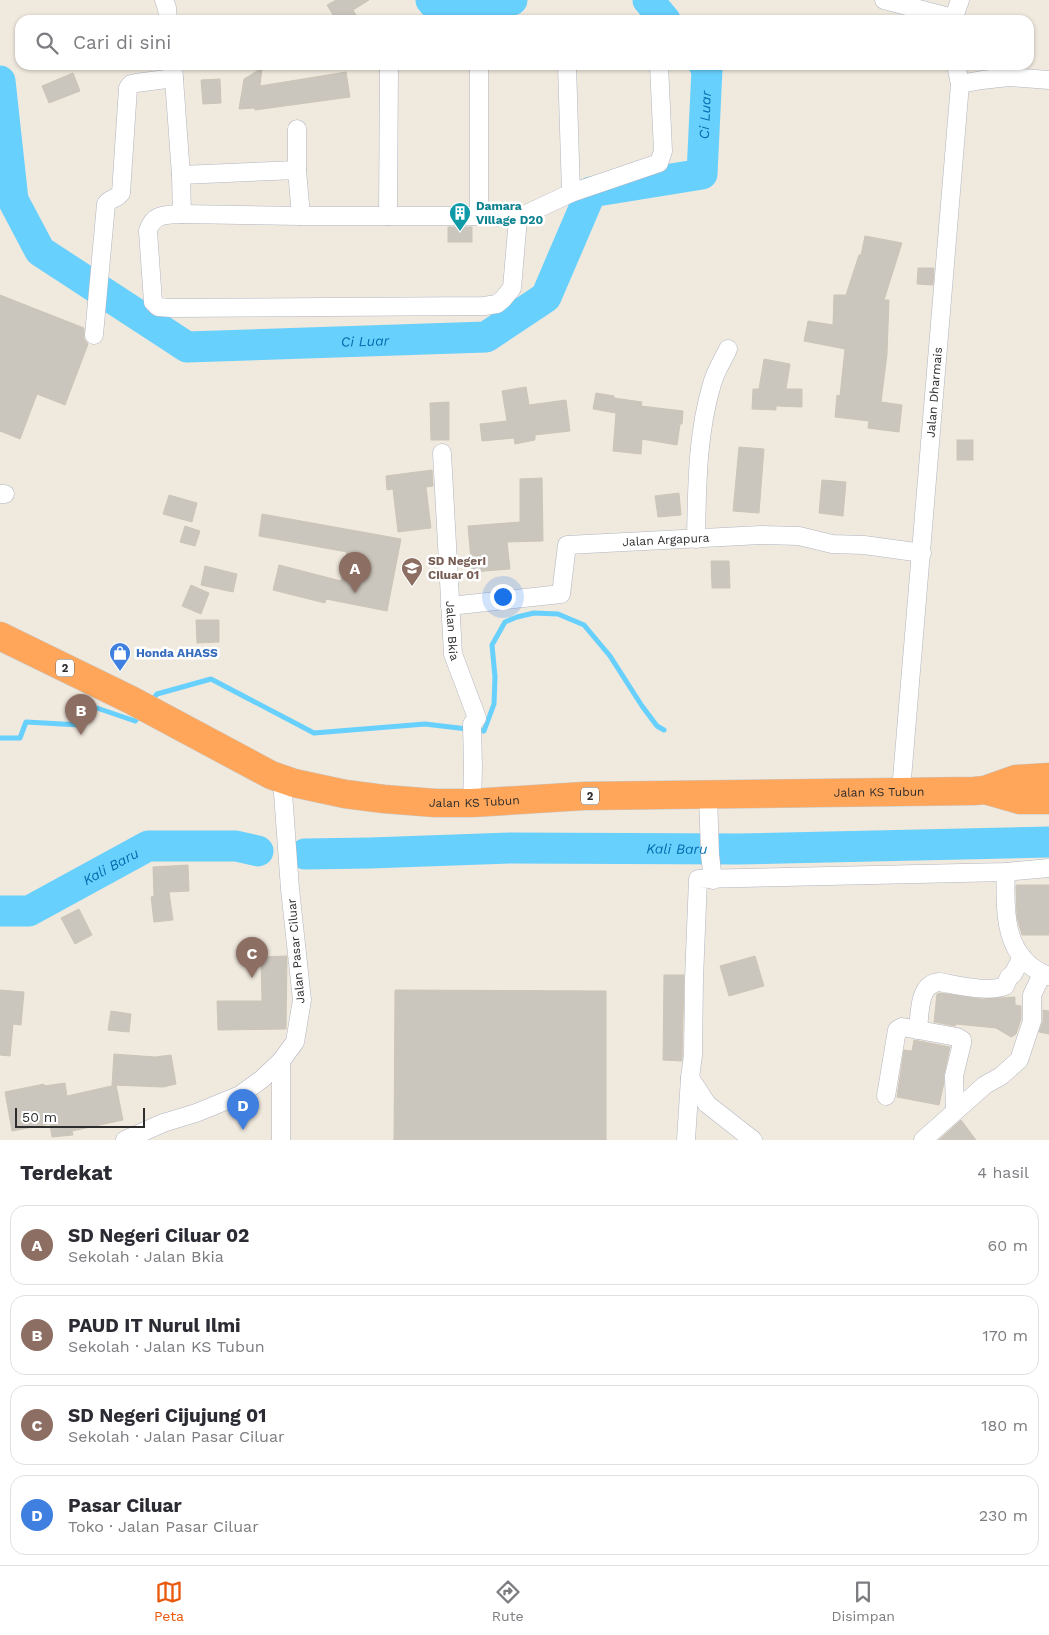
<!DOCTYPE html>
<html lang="id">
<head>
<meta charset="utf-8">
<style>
	:root { --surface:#fff; --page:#f7f7f7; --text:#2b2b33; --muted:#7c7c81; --line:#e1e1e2; --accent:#ea580c }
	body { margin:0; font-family:"Work Sans",sans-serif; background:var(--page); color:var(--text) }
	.scale { position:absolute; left:15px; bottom:12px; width:130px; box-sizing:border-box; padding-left:5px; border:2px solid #2d2d2d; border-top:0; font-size:14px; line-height:18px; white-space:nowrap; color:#2d2d2d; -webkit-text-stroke:4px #fff; paint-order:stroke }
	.you { position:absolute; left:502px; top:596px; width:18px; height:18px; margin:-12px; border:4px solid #fff; border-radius:50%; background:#1a73e8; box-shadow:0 0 0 8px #1a73e833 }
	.badge { display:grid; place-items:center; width:32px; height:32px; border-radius:50%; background:var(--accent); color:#fff; font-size:16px; font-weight:700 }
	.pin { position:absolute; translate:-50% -41px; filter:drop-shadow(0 1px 2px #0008) }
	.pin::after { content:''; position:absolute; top:26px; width:18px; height:15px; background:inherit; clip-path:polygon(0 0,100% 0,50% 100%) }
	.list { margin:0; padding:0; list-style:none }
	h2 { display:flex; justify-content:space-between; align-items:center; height:65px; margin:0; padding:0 20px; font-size:21px }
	h2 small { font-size:16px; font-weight:400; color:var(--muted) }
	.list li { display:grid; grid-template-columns:32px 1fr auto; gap:15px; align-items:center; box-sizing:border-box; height:80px; margin:0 10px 10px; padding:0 10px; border:1px solid var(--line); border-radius:15px }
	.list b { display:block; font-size:19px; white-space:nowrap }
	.list p { margin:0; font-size:16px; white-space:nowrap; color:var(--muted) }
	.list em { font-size:16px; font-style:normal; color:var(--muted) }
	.icon { flex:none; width:28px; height:28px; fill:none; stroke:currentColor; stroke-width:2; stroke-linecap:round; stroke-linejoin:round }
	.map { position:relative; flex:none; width:1049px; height:1140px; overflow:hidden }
	.search { position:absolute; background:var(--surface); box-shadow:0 1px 4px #0004; left:15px; right:15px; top:15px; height:55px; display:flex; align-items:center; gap:12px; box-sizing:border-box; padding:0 18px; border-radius:15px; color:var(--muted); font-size:19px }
	.sheet { height:425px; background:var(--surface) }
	nav { display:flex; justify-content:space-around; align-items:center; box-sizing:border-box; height:70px; border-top:1px solid var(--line); background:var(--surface); font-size:14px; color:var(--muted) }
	nav a { display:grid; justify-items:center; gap:2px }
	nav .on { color:var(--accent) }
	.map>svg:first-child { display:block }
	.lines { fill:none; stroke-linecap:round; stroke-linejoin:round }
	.stream { stroke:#67d0fc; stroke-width:5 }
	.river { stroke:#67d0fc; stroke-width:31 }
	.building { fill:#cbc6bd; stroke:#ccc5b7 }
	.street-casing { stroke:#b2b4c2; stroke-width:19 }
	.highway-casing { stroke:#c8c8c8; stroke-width:29 }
	.street { stroke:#fff; stroke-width:18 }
	.highway { stroke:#ffa65a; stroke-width:28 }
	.labels { text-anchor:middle; stroke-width:5; stroke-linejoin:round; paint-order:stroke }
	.shield { fill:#fff; stroke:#6c6c6c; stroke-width:1 }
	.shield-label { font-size:11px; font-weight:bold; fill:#2d2d2d }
	.culture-label { font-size:12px; font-weight:bold; fill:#0d838f; stroke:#fff; text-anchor:start }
	.street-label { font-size:12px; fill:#2d2d2d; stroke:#fff }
	.education-label { font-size:12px; font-weight:bold; fill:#785e54; stroke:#fff; text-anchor:start }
	.shop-label { font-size:12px; font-weight:bold; fill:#366cbe; stroke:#fff; text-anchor:start }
	.water-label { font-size:14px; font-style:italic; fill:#006cae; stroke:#fff }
</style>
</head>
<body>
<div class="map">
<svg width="1049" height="1140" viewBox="0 0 1049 1140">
	<rect width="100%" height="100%" fill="#f0e9de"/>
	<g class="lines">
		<g class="stream">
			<path d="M 151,702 L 157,694 L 211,679 L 314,733 L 425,724 L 484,731 L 494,704 L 495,677 L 492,645 L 505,622 L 517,617 L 534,613 L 558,614 L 584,625 L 610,656 L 642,706 L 657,726 L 664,730"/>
			<path d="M 0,738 L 20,738 L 26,722 L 80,725 L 91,706 L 135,721 L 141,714"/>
		</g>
		<g class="river">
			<path d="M 431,0 L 441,12 L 512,0"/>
			<path d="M 648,0 L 665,20"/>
			<path id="s1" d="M 0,81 L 13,200 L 40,251 L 187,347 L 486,337 L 546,297 L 591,192 L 702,174 L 707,69 L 704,65"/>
			<path id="s2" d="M 305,854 L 370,853 L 510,848 L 739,849 L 1049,842"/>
			<path id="s3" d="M 0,911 L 29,911 L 148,846 L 236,846 L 258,851"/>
		</g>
	</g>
	<g class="building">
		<path d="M 336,0 L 369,0 L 353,10 L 359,20 L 333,20 L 333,15 L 327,5 Z"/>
		<path d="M 262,68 L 260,86 L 346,72 L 350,97 L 255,110 L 255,108 L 239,109 L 244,79 Z"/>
		<path d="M 73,73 L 80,91 L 49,103 L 42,86 Z"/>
		<path d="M 220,79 L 221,103 L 203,104 L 201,80 Z"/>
		<rect x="448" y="227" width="24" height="15"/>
		<path d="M 865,236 L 902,243 L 884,300 L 889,300 L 887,354 L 881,402 L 902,405 L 899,432 L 868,428 L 869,421 L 835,417 L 837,395 L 840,396 L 845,349 L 804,341 L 808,321 L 833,325 L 834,295 L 846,295 L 859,255 L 861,255 Z"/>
		<path d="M 918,268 L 934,268 L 933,285 L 917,284 Z"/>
		<path d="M 0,295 L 84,328 L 84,339 L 88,344 L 65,405 L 37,394 L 20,439 L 0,431 Z"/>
		<path d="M 764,359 L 790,364 L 786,389 L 802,389 L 802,407 L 776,406 L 776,410 L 752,409 L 753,389 L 759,389 Z"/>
		<path d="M 526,387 L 529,405 L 566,400 L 570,431 L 535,435 L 535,440 L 515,444 L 514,438 L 482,441 L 480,424 L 507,421 L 502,391 Z"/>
		<path d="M 596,393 L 614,396 L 614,398 L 642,402 L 641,406 L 683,411 L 682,424 L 680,424 L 677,445 L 642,439 L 641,454 L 613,451 L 616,413 L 593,409 Z"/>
		<path d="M 449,402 L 449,440 L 431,440 L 430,403 Z"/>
		<rect x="957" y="440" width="16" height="20"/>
		<path d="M 739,447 L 764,449 L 759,513 L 733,511 Z"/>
		<path d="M 432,470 L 433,486 L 426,487 L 431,528 L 398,532 L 393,489 L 387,490 L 386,476 Z"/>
		<path d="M 542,478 L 543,541 L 507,542 L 510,569 L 472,572 L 468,526 L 520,522 L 520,479 Z"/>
		<path d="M 822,480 L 846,482 L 843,516 L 819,513 Z"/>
		<path d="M 679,493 L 681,515 L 658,517 L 655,496 Z"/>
		<path d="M 169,495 L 197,503 L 192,522 L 163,514 Z"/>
		<path d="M 262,514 L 401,539 L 387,611 L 326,599 L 325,603 L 273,590 L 279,565 L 341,581 L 347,552 L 259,536 Z"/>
		<path d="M 185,526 L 200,531 L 195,546 L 180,542 Z"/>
		<path d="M 711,561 L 729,561 L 730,588 L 712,588 Z"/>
		<path d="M 205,566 L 237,574 L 233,592 L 201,585 Z"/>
		<path d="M 191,585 L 209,593 L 201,614 L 182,606 Z"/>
		<path d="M 196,620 L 219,620 L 219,642 L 197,643 Z"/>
		<path d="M 188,865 L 189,891 L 169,892 L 173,920 L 154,922 L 151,897 L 154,896 L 153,867 Z"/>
		<path d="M 1016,885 L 1049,885 L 1049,935 L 1022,935 L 1017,917 Z"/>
		<path d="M 79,909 L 92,935 L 75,944 L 61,918 Z"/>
		<path d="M 287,956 L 286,1029 L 218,1030 L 217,1001 L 262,1001 L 261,957 Z"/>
		<path d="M 755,956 L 764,986 L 729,996 L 720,966 Z"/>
		<path d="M 664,975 L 684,975 L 682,1061 L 663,1060 Z"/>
		<path d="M 0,990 L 24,992 L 21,1025 L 13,1024 L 10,1056 L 0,1055 Z"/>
		<path d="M 395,990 L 606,991 L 606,1140 L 394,1140 Z"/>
		<path d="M 940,993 L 981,999 L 1015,997 L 1015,1005 L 1021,1006 L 1021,1019 L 1016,1034 L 1011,1037 L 996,1028 L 956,1024 L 955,1026 L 934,1022 L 937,994 Z"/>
		<path d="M 1043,1010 L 1049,1011 L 1049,1034 L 1039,1032 L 1043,1021 Z"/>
		<path d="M 111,1011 L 131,1014 L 129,1032 L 108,1030 Z"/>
		<path d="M 914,1040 L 950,1047 L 944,1074 L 944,1083 L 939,1105 L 897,1097 L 904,1050 L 912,1051 Z"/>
		<path d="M 114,1054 L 155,1057 L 171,1055 L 176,1084 L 163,1087 L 112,1085 Z"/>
		<path d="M 65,1083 L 67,1096 L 116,1085 L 123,1120 L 72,1131 L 73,1135 L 52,1137 L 50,1124 L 12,1131 L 5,1092 L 44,1084 L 44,1086 Z"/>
		<path d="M 961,1120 L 976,1140 L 939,1140 Z"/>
	</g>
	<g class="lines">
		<g class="street-casing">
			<g id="street">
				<path d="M 164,0 L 167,8 L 168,20"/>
				<path d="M 884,0 L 953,18"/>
				<path d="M 953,20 L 960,0"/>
				<path d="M 173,65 L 181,175 L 182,214 C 166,215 153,213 148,231 L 153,302 L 158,307 L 171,308 L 484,306 L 497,304 L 503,299 L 512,288 L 518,218 L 571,193 L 659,163 L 663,151 L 659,65"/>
				<path d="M 479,65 L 479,216"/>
				<path d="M 567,65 L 571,193"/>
				<path d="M 960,84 L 982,80 L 1009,77 L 1049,80"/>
				<path d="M 297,170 L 297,129"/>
				<path d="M 181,175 L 297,170 L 301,216"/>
				<path d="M 182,214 L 301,216 L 479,216 L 518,218"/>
				<path d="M 388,216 L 389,65"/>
				<path d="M 94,335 L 106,204 C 110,198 117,199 121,193 L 128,88 L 131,84 L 136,83 L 174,78"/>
				<path id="s4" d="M 442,453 L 453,654 L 477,718 L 472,724 L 473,768 L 472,803"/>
				<path d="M 0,494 L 5,494"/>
				<path d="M 696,539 C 697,487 697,434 712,384 C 715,372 723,360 728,349"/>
				<path id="s5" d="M 450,606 L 561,594 L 567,545 L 761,535 L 799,536 L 832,544 L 864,545 L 922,553"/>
				<path id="s6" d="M 901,791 L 960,84 L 956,65"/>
				<path d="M 708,794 L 710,855 L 713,880"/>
				<path d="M 1006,872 C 1004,912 1004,960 1049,976"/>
				<path d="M 918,1030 C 920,1014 918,984 939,982 C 957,985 988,993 1005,986 L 1009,977 L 1013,974 L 1022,957"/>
				<path d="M 281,1061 L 281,1140"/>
				<path d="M 690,1078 L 707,1104 L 753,1140"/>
				<path d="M 886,1096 L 897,1030 L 902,1027 L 957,1037 L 962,1040 L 962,1043 L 954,1076 L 955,1111"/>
				<path d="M 125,1140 L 163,1123 L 196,1113 L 240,1095 L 262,1079 L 281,1061 L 295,1042 L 302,1000 L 290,889 L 282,779"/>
				<path d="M 686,1140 L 690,1078 L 693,1055 L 694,979 L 698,879 L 1006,872 L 1049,868"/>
				<path d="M 923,1140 L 985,1085 L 1001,1076 L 1019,1060 L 1032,1021 L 1032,995 L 1042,974"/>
			</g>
		</g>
		<g class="highway-casing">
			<g id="highway">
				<path id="s7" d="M 0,636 L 131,700 L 271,775 L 294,783 L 345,794 L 384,799 L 435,803 L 472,803 L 584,796 L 974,791 L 985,790 L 1016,779 L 1049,777"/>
				<path d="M 985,790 L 1020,800 L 1049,800"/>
			</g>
		</g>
		<use href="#street" class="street"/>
		<use href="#highway" class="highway"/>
	</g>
	<defs>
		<g id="building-pin" transform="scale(1.125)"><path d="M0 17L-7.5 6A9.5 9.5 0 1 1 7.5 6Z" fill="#0f9aa8" stroke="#fff"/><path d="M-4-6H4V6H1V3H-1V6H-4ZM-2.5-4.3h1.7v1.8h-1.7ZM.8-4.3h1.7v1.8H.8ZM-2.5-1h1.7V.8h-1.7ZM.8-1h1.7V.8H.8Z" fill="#fff"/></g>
		<g id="school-pin" transform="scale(1.125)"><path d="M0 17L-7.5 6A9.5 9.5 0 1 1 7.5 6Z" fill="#8d6e63" stroke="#fff"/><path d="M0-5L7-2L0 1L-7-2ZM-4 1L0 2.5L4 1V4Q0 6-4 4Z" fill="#fff"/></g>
		<g id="shop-pin" transform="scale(1.125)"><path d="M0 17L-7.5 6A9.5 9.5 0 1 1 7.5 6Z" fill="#3f7fe0" stroke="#fff"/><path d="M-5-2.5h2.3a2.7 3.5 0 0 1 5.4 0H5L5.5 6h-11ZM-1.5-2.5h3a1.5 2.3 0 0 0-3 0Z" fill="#fff"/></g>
	</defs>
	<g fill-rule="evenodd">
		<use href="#building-pin" x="460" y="213"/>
		<use href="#school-pin" x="412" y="568"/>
		<use href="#shop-pin" x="120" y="653"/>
	</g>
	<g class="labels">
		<g class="shield">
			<rect x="56" y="659.5" width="18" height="17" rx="4"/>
			<rect x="581" y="787.5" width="18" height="17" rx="4"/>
		</g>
		<g class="shield-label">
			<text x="65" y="672">2</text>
			<text x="590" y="800">2</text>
		</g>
		<g class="culture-label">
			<text x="476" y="210">Damara<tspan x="476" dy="14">Village D20</tspan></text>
		</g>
		<g class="street-label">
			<text dy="4" stroke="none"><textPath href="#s6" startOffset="400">Jalan Dharmais</textPath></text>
			<text dy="4" stroke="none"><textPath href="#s5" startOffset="260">Jalan Argapura</textPath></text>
			<text dy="4" stroke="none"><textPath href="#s4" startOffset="178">Jalan Bkia</textPath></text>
			<text dy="4" stroke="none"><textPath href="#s7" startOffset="916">Jalan KS Tubun</textPath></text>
			<text dy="4" stroke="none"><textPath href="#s7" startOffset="511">Jalan KS Tubun</textPath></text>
			<text transform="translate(296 951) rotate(-95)" y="4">Jalan Pasar Ciluar</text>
		</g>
		<g class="education-label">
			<text x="428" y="565">SD Negeri<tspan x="428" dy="14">Ciluar 01</tspan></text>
		</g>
		<g class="shop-label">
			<text x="136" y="657">Honda AHASS</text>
		</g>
		<g class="water-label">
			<text dy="5" stroke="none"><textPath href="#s1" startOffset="1010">Ci Luar</textPath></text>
			<text dy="5" stroke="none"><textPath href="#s1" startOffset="531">Ci Luar</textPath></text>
			<text dy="5" stroke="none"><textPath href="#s2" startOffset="372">Kali Baru</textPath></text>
			<text dy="5" stroke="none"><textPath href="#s3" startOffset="122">Kali Baru</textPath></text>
		</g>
	</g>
</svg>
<div class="scale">50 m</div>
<div class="you"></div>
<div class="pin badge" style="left:355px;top:593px;background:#8d6e63">A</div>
<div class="pin badge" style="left:81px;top:735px;background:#8d6e63">B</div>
<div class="pin badge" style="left:252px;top:978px;background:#8d6e63">C</div>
<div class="pin badge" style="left:243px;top:1130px;background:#3f7fe0">D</div>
<div class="search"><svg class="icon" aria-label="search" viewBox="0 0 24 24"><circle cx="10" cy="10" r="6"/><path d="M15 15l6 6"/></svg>Cari di sini</div>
</div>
<section class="sheet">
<h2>Terdekat<small>4 hasil</small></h2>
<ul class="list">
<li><span class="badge" style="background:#8d6e63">A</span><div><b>SD Negeri Ciluar 02</b><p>Sekolah · Jalan Bkia</p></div><em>60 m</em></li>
<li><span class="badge" style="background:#8d6e63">B</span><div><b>PAUD IT Nurul Ilmi</b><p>Sekolah · Jalan KS Tubun</p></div><em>170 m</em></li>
<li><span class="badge" style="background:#8d6e63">C</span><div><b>SD Negeri Cijujung 01</b><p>Sekolah · Jalan Pasar Ciluar</p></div><em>180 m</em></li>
<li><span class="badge" style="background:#3f7fe0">D</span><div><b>Pasar Ciluar</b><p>Toko · Jalan Pasar Ciluar</p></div><em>230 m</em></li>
</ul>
</section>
<nav>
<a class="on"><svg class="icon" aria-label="map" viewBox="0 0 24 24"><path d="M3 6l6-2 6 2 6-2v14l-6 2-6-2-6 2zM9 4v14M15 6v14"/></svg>Peta</a>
<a><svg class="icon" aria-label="directions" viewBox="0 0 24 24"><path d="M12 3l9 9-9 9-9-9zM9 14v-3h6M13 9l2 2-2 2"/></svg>Rute</a>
<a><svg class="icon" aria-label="saved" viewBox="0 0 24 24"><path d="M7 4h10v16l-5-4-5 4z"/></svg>Disimpan</a>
</nav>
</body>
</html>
